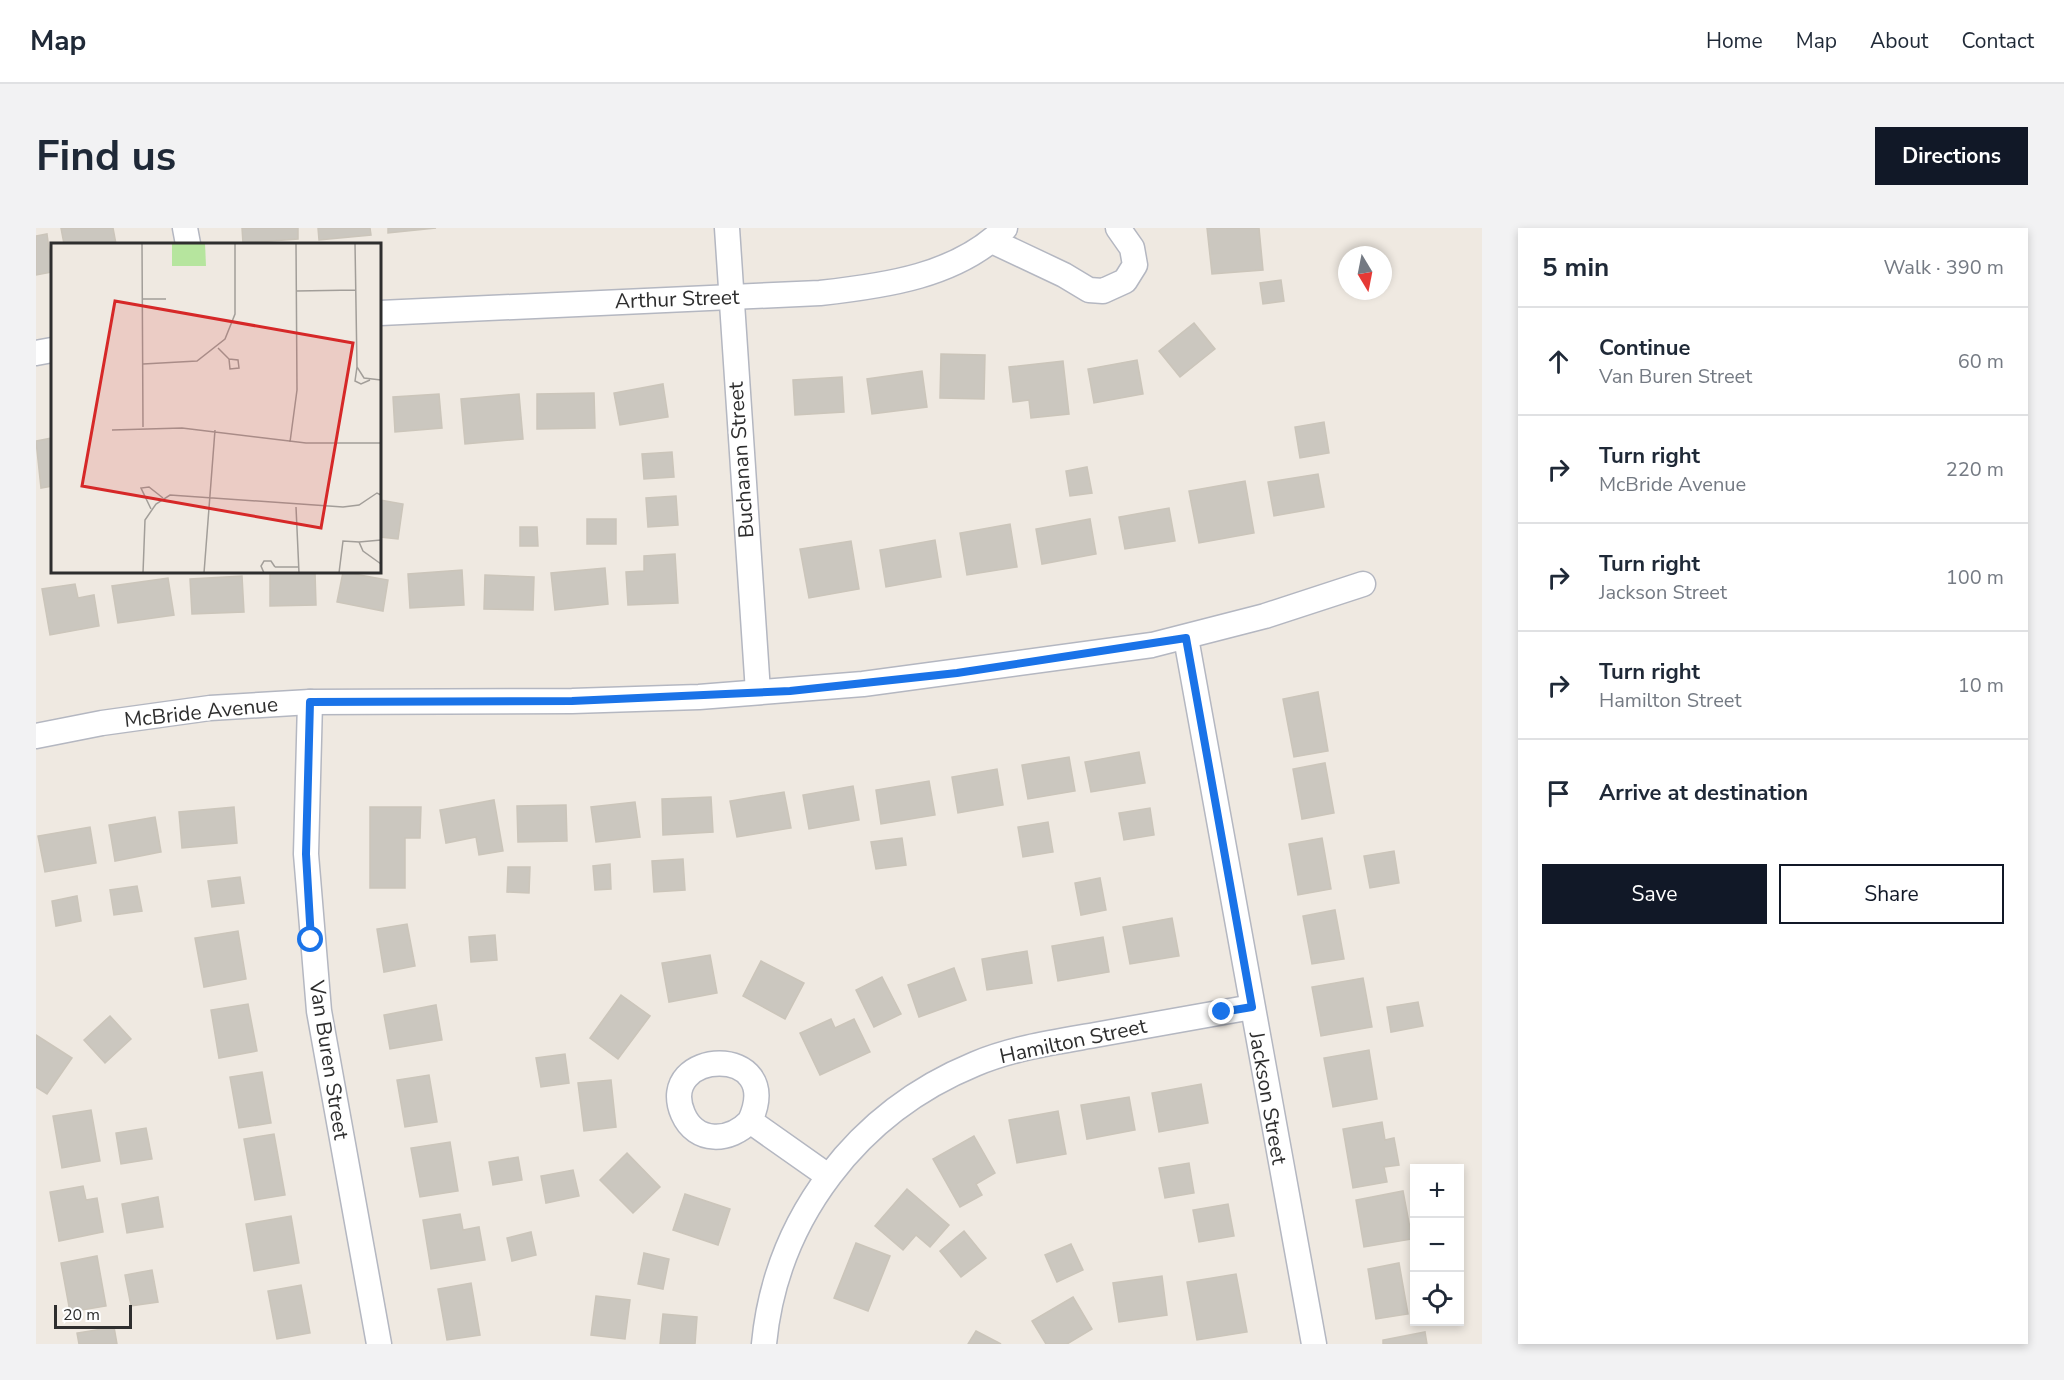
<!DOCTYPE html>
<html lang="en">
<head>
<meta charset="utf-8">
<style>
	:root { --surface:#fff; --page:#f2f2f3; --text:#1f2937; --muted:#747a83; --line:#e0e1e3; --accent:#111827 }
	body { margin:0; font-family:"Nunito Sans",sans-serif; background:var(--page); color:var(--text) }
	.controls { position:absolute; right:18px; bottom:18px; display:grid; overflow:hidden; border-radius:0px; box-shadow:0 3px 9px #0003 }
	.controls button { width:54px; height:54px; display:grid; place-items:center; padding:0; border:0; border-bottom:2px solid var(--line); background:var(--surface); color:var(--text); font:30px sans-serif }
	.compass { position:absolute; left:1302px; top:18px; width:54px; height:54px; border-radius:50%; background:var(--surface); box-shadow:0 3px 9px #0003; rotate:170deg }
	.scale { position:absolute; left:18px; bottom:15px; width:78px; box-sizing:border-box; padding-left:6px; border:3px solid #2e2e2e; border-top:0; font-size:16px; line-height:21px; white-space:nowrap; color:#2e2e2e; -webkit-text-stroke:4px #fff; paint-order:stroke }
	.stop { position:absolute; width:18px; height:18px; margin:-14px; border:4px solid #1a73e8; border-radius:50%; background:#fff }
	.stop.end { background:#1a73e8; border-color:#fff; box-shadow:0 2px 6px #0008 }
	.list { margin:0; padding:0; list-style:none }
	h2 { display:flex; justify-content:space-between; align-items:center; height:78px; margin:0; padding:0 24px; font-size:26px }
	h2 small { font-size:20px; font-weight:400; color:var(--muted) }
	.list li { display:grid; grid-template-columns:39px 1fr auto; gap:18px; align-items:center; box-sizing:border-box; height:108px; padding:0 24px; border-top:2px solid var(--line) }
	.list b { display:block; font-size:22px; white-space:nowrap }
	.list p { margin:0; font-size:20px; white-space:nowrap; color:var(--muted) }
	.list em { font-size:20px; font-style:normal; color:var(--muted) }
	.actions { display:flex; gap:12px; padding:18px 24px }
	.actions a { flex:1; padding:14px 0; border:2px solid var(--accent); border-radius:0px; text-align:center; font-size:21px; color:var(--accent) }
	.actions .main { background:var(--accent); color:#fff }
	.icon { flex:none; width:33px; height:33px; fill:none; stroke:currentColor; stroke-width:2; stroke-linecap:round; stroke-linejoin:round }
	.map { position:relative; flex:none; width:1446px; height:1116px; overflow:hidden; border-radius:0px }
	header { display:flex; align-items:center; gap:36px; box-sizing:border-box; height:84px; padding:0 30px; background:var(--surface); border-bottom:2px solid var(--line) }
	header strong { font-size:28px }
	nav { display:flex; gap:33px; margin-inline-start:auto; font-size:21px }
	.intro { display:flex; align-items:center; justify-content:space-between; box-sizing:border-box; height:144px; padding:0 36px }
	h1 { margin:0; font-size:42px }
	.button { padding:15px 27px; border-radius:0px; background:var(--accent); color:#fff; font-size:21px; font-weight:700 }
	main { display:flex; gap:36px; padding:0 36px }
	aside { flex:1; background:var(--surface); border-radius:0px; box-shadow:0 3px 9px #0003 }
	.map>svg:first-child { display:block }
	.building { fill:#cbc7bf; stroke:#cbc5ba; stroke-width:1.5 }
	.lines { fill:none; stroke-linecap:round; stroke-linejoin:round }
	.street-casing { stroke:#b4b7c1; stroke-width:27 }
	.street { stroke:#fff; stroke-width:24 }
	.route { stroke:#1a73e8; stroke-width:8 }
	.labels { text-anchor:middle; stroke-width:4.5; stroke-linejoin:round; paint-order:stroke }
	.street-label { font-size:21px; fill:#2e2e2e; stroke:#fff }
	.inset-road { fill:none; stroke:#a29e99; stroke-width:1.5 }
	.view { fill:#d62828; fill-opacity:0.15; stroke:#d62828; stroke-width:3 }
	.inset-edge { fill:none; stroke:#2e2e2e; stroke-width:3 }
</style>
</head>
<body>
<header>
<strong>Map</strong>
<nav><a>Home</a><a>Map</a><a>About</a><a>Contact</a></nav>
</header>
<div class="intro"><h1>Find us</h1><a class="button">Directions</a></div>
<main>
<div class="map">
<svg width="1446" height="1116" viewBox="0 0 1446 1116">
	<rect width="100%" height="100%" fill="#efe9e1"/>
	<g class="building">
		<path d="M 25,0 L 77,0 L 80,16 L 28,16 Z"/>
		<path d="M 206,0 L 262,0 L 262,11 L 207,15 Z"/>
		<path d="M 282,0 L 334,0 L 335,7 L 283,12 Z"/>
		<path d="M 352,0 L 400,0 L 352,5 Z"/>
		<path d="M 1171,0 L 1223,0 L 1227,42 L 1176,46 Z"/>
		<path d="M 11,6 L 16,44 L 0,47 L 0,8 Z"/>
		<path d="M 1245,52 L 1248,73 L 1227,76 L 1224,55 Z"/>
		<path d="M 1158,95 L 1179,121 L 1144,149 L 1123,123 Z"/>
		<path d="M 905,126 L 949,127 L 948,171 L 904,170 Z"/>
		<path d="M 1101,132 L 1107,166 L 1058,175 L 1052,141 Z"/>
		<path d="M 1027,133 L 1033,186 L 995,190 L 993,172 L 977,174 L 973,139 Z"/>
		<path d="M 886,143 L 891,179 L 836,186 L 831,151 Z"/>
		<path d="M 806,149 L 808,184 L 759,187 L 757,152 Z"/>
		<path d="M 627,156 L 632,189 L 584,197 L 578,165 Z"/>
		<path d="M 558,165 L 559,200 L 501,201 L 501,166 Z"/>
		<path d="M 403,166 L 406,200 L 359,204 L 357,169 Z"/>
		<path d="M 483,166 L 487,211 L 429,216 L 425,171 Z"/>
		<path d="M 1288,194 L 1293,225 L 1264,230 L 1259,199 Z"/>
		<path d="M 16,210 L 16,258 L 5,260 L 0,213 Z"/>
		<path d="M 636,224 L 638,249 L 608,251 L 606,226 Z"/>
		<path d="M 1051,239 L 1056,265 L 1034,268 L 1030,243 Z"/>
		<path d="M 1282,246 L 1288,279 L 1238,288 L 1232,254 Z"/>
		<path d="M 1209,253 L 1218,305 L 1163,315 L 1153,263 Z"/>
		<path d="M 640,268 L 642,297 L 612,299 L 610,270 Z"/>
		<path d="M 344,272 L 367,276 L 362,311 L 344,309 Z"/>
		<path d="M 1133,280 L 1139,313 L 1089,321 L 1083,289 Z"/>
		<rect x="551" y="291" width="29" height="25"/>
		<path d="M 1054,291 L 1060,326 L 1006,336 L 1000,301 Z"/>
		<path d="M 974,296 L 981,339 L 931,347 L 924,305 Z"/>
		<path d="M 484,299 L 501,299 L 502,318 L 484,318 Z"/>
		<path d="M 899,312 L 905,349 L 850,359 L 844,322 Z"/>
		<path d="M 815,313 L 823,361 L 773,370 L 764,321 Z"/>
		<path d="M 639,326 L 642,375 L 592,377 L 590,344 L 608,343 L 608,328 Z"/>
		<path d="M 569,340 L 572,376 L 519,382 L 515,345 Z"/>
		<path d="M 426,342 L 428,377 L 374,380 L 372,346 Z"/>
		<path d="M 234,344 L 279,344 L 280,377 L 234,378 Z"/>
		<path d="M 307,344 L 352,352 L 347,383 L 301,374 Z"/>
		<path d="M 449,347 L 498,349 L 497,382 L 448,381 Z"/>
		<path d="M 206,348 L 208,384 L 156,386 L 154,351 Z"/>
		<path d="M 132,350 L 138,387 L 82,395 L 76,358 Z"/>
		<path d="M 39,356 L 42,370 L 58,367 L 63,398 L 14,407 L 6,361 Z"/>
		<path d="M 1282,464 L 1292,523 L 1258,529 L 1247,471 Z"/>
		<path d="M 1103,524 L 1109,555 L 1055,564 L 1049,534 Z"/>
		<path d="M 1033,529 L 1039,563 L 992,571 L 986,537 Z"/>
		<path d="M 1289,535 L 1298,585 L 1266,591 L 1257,541 Z"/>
		<path d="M 961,541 L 967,577 L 922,585 L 916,549 Z"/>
		<path d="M 893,553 L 899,587 L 845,596 L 840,562 Z"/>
		<path d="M 817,558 L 823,592 L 773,601 L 767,567 Z"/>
		<path d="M 748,564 L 755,600 L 701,609 L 694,573 Z"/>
		<path d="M 675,569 L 677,604 L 627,607 L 626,571 Z"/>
		<path d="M 458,572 L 467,623 L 443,627 L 440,609 L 410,615 L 404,582 Z"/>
		<path d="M 599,574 L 604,609 L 560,614 L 555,579 Z"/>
		<path d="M 530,577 L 531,613 L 482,614 L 481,578 Z"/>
		<path d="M 198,579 L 201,615 L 146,620 L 143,584 Z"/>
		<path d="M 334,579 L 385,579 L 384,610 L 369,610 L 369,660 L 334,660 Z"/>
		<path d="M 1114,580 L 1118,607 L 1088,612 L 1083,585 Z"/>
		<path d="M 119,589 L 125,624 L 79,633 L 73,597 Z"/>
		<path d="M 1012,594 L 1017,624 L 987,629 L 982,599 Z"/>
		<path d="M 54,599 L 60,635 L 9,644 L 2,608 Z"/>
		<path d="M 866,610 L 870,637 L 840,641 L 835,614 Z"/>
		<path d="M 1286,610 L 1295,661 L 1262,667 L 1253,616 Z"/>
		<path d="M 1358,623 L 1363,655 L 1334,660 L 1328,628 Z"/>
		<path d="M 647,631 L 649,662 L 618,664 L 616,633 Z"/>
		<path d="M 574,636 L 575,661 L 559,662 L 557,638 Z"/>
		<path d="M 472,639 L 494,639 L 493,665 L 471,664 Z"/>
		<path d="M 204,649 L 208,675 L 176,679 L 172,653 Z"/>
		<path d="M 1064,650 L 1070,682 L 1045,687 L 1039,655 Z"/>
		<path d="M 101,658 L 106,683 L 78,687 L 74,662 Z"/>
		<path d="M 41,668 L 45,693 L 20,698 L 16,673 Z"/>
		<path d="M 1299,682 L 1308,731 L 1276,736 L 1267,688 Z"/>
		<path d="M 1136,690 L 1143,728 L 1094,736 L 1087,699 Z"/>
		<path d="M 371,696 L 379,738 L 348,744 L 341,701 Z"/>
		<path d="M 202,703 L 210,751 L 168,759 L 159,710 Z"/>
		<path d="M 459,707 L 461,732 L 435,734 L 433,709 Z"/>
		<path d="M 1067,709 L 1073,744 L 1022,753 L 1016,718 Z"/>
		<path d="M 991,723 L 996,755 L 951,762 L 946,731 Z"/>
		<path d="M 674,727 L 681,765 L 633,774 L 626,735 Z"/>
		<path d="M 725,733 L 768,755 L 749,791 L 707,768 Z"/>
		<path d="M 918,740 L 930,772 L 883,789 L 872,757 Z"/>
		<path d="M 846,749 L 865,786 L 838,799 L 820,762 Z"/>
		<path d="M 1327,750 L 1336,799 L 1285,808 L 1276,759 Z"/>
		<path d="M 585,767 L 614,788 L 582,831 L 554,810 Z"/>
		<path d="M 1382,774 L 1387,798 L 1355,804 L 1351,779 Z"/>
		<path d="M 212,776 L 221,823 L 183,830 L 175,782 Z"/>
		<path d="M 400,777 L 406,812 L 354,821 L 348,787 Z"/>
		<path d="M 74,788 L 95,811 L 69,835 L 48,812 Z"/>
		<path d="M 795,791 L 799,800 L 818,791 L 834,824 L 784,847 L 764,805 Z"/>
		<path d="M 0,807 L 36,830 L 11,866 L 0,859 Z"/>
		<path d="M 1333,822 L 1341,871 L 1297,879 L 1288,830 Z"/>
		<path d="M 529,826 L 533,855 L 505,859 L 500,830 Z"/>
		<path d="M 226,844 L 235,895 L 203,900 L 194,849 Z"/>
		<path d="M 393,847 L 401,894 L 369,899 L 361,852 Z"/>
		<path d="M 575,852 L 580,899 L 548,903 L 542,855 Z"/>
		<path d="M 1165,856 L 1172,895 L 1123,904 L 1116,865 Z"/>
		<path d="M 1093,869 L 1099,902 L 1051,911 L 1045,877 Z"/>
		<path d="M 55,882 L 64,933 L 26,940 L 17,888 Z"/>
		<path d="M 1022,883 L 1030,926 L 981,935 L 973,892 Z"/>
		<path d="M 1346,894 L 1349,912 L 1358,910 L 1363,937 L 1348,939 L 1351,954 L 1317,960 L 1307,901 Z"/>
		<path d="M 110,900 L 116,931 L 85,936 L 80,905 Z"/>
		<path d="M 238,906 L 249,967 L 219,972 L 208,911 Z"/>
		<path d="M 938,908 L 959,945 L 940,956 L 946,967 L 924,979 L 897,931 Z"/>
		<path d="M 414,914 L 422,963 L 384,969 L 375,920 Z"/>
		<path d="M 591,925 L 624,959 L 597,985 L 564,952 Z"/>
		<path d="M 482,929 L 486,952 L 457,957 L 453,934 Z"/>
		<path d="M 1153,935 L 1158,965 L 1129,970 L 1123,940 Z"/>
		<path d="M 537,942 L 543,968 L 510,975 L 505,948 Z"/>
		<path d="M 47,958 L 50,972 L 61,970 L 67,1004 L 23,1013 L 14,964 Z"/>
		<path d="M 871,961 L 913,997 L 894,1019 L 880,1007 L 867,1022 L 839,998 Z"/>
		<path d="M 1367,963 L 1376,1011 L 1328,1019 L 1320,972 Z"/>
		<path d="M 649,966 L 694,981 L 682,1017 L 637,1002 Z"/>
		<path d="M 122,969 L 127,999 L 91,1005 L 86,976 Z"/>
		<path d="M 1192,976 L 1198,1008 L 1163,1014 L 1157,982 Z"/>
		<path d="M 424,986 L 427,1002 L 443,999 L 449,1032 L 395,1041 L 387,992 Z"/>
		<path d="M 255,988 L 263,1035 L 218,1043 L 210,996 Z"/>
		<path d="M 928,1003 L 950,1030 L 925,1049 L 904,1023 Z"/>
		<path d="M 495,1004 L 500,1027 L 476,1033 L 471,1010 Z"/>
		<path d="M 820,1015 L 854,1028 L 832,1083 L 798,1070 Z"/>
		<path d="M 1035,1016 L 1047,1042 L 1021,1054 L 1009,1027 Z"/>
		<path d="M 608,1025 L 633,1031 L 627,1061 L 602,1056 Z"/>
		<path d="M 61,1028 L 70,1078 L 34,1084 L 25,1035 Z"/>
		<path d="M 1363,1035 L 1372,1086 L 1340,1091 L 1332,1041 Z"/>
		<path d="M 116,1042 L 122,1074 L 95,1078 L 89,1047 Z"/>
		<path d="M 1200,1046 L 1211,1104 L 1161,1112 L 1151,1054 Z"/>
		<path d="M 1126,1048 L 1131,1087 L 1083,1094 L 1077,1055 Z"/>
		<path d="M 435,1055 L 444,1107 L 411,1112 L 402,1061 Z"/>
		<path d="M 265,1057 L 274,1105 L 241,1111 L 232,1063 Z"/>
		<path d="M 560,1068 L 594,1072 L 589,1111 L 555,1107 Z"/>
		<path d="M 1037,1069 L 1056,1101 L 1031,1116 L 1010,1116 L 996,1093 Z"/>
		<path d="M 627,1086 L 661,1089 L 659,1116 L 624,1116 Z"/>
		<path d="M 78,1099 L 81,1116 L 43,1116 L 41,1105 Z"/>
		<path d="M 940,1103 L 965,1116 L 932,1116 Z"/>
		<path d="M 1389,1104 L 1391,1116 L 1347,1116 L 1347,1112 Z"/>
	</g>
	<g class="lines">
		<g class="street-casing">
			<g id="street">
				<path d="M 149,0 L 152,16"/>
				<path d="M 691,0 L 722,464"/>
				<path d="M 956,13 L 1028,47 L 1053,62 L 1067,63 L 1089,53 L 1099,37 L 1096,20 L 1082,0"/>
				<path d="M 344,85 L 784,65 C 848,58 922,48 969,0"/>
				<path d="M 0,125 L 16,122"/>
				<path d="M 1150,410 L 1278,1116"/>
				<path d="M 274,474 L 270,626 L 283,783 L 343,1116"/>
				<path d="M 0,508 L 66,495 L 174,480 L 274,474 L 536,473 L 663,469 L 827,456 L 1116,417 L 1229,388 L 1327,356"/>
				<path d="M 714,893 C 694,914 660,916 647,886 C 619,821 750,814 714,893 L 792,948"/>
				<path d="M 728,1116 C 740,990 822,884 939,836 C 977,820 1019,814 1059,807 C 1111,798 1163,788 1216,779"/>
			</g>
		</g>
		<use href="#street" class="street"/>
	</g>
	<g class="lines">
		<path class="route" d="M 275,712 L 270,626 L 274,474 L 536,473 L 754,463 L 921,445 L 1150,410 L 1216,779 L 1186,784"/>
	</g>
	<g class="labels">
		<g class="street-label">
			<text transform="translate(641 71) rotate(-2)" y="7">Arthur Street</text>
			<text transform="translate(705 232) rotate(-94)" y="7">Buchanan Street</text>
			<text transform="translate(165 484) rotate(-6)" y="7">McBride Avenue</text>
			<text transform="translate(1037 813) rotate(-12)" y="7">Hamilton Street</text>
			<text transform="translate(293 832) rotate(81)" y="7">Van Buren Street</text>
			<text transform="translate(1232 870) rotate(80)" y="7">Jackson Street</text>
		</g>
	</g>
	<g transform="translate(15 15)">
		<rect width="330" height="330" fill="#efe9e1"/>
		<path d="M 121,0 L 154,0 L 155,23 L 121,23 Z" fill="#b6e59e"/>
		<path class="inset-road" d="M 91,0 L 92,184M 304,0 L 306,124 L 313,135 L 330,137M 245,48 L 305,47M 91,56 L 115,56M 167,105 L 178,116 L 179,126 L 188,125 L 187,117 L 178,116M 92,121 L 146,118 L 174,96 L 184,71 L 184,0M 306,124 L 304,138 L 310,141 L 319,137M 61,187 L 131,185 L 255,200 L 330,200M 239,199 L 246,147 L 245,0M 245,264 L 248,330M 100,266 L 90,245 L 98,244 L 112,255M 308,299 L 330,297M 224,324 L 248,324M 92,330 L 94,277 L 105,261 L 119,252 L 292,264 L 308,262 L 326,250 L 330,252M 153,330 L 164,187M 213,330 L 210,323 L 213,318 L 220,318 L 224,324M 288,330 L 292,298 L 308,299 L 312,308 L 330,321"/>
		<path class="view" d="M 64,58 L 302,100 L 270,285 L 31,243 Z"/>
		<rect width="330" height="330" class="inset-edge"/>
	</g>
</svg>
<div class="controls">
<button>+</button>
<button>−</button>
<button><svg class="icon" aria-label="locate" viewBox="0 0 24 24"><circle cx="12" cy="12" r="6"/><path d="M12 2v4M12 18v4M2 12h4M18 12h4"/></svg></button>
</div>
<svg class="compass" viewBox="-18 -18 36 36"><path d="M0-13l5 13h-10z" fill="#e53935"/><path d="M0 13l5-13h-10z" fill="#747a83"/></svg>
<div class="scale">20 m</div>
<div class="stop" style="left:275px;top:712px"></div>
<div class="stop end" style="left:1186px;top:784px"></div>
</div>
<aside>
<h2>5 min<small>Walk · 390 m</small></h2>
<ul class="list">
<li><svg class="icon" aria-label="ahead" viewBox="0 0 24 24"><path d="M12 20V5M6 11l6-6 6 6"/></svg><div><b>Continue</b><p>Van Buren Street</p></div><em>60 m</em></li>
<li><svg class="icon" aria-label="right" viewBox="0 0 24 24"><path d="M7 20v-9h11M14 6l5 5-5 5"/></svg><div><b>Turn right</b><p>McBride Avenue</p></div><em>220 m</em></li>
<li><svg class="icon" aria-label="right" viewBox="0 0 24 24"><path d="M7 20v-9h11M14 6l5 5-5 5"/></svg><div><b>Turn right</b><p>Jackson Street</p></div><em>100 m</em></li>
<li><svg class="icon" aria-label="right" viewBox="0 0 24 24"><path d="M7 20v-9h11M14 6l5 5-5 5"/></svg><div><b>Turn right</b><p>Hamilton Street</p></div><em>10 m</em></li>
<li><svg class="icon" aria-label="arrive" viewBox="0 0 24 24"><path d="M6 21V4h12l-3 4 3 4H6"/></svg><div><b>Arrive at destination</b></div></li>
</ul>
<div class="actions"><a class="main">Save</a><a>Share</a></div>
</aside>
</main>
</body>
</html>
